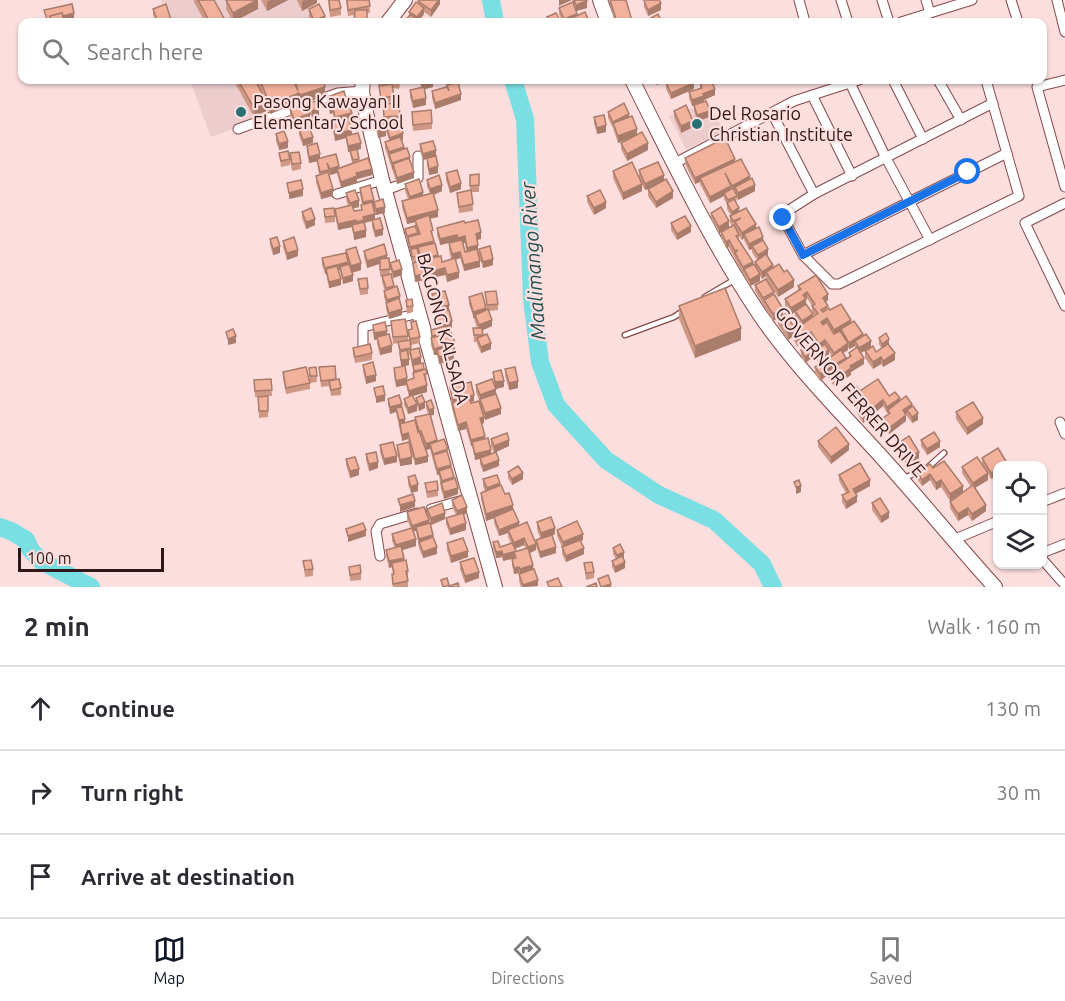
<!DOCTYPE html>
<html lang="en">
<head>
<meta charset="utf-8">
<style>
	:root { --surface:#fff; --page:#f2f2f3; --text:#2b2b33; --muted:#7c7c81; --line:#e1e1e2; --accent:#111827 }
	body { margin:0; font-family:Ubuntu,sans-serif; background:var(--page); color:var(--text) }
	.controls { position:absolute; right:18px; bottom:18px; display:grid; overflow:hidden; border-radius:12px; box-shadow:0 2px 4px #0004 }
	.controls button { width:54px; height:54px; display:grid; place-items:center; padding:0; border:0; border-bottom:2px solid var(--line); background:var(--surface); color:var(--text); font:30px sans-serif }
	.scale { position:absolute; left:18px; bottom:15px; width:146px; box-sizing:border-box; padding-left:6px; border:3px solid #311818; border-top:0; font-size:16px; line-height:21px; white-space:nowrap; color:#311818; -webkit-text-stroke:4px #fcdede; paint-order:stroke }
	.stop { position:absolute; width:18px; height:18px; margin:-14px; border:4px solid #1a73e8; border-radius:50%; background:#fff }
	.stop.end { background:#1a73e8; border-color:#fff; box-shadow:0 2px 6px #0008 }
	.list { margin:0; padding:0; list-style:none }
	h2 { display:flex; justify-content:space-between; align-items:center; height:78px; margin:0; padding:0 24px; font-size:26px }
	h2 small { font-size:20px; font-weight:400; color:var(--muted) }
	.list li { display:grid; grid-template-columns:39px 1fr auto; gap:18px; align-items:center; box-sizing:border-box; height:84px; padding:0 24px; border-top:2px solid var(--line) }
	.list b { display:block; font-size:22px; white-space:nowrap }
	.list em { font-size:20px; font-style:normal; color:var(--muted) }
	.icon { flex:none; width:33px; height:33px; fill:none; stroke:currentColor; stroke-width:2; stroke-linecap:round; stroke-linejoin:round }
	.map { position:relative; flex:none; width:1065px; height:587px; overflow:hidden }
	.search { position:absolute; background:var(--surface); box-shadow:0 2px 4px #0004; left:18px; right:18px; top:18px; height:66px; display:flex; align-items:center; gap:15px; box-sizing:border-box; padding:0 21px; border-radius:12px; color:var(--muted); font-size:22px }
	.sheet { height:330px; background:var(--surface) }
	nav { display:flex; justify-content:space-around; align-items:center; box-sizing:border-box; height:84px; border-top:2px solid var(--line); background:var(--surface); font-size:16px; color:var(--muted) }
	nav a { display:grid; justify-items:center; gap:3px }
	nav .on { color:var(--accent) }
	.map>svg:first-child { display:block }
	.built { fill:#eccccc }
	.lines { fill:none; stroke-linecap:round; stroke-linejoin:round }
	.river { stroke:#7adfe3; stroke-width:18 }
	.lane-casing { stroke:#85494a; stroke-width:7 }
	.street-casing { stroke:#85494a; stroke-width:11 }
	.secondary-casing { stroke:#85494a; stroke-width:16 }
	.lane { stroke:#fff; stroke-width:4.5 }
	.street { stroke:#fff; stroke-width:9 }
	.secondary { stroke:#fff; stroke-width:14 }
	.wall { fill:#cf9885; fill-rule:evenodd }
	.shaded-wall { fill:#a97c6c }
	.building { fill:#f1b19b; stroke:#a97c6c; stroke-width:1.5 }
	.route { stroke:#1a73e8; stroke-width:8 }
	.poi-dot { fill:#277275; stroke:#fcdede; stroke-width:2 }
	.labels { text-anchor:middle; stroke-width:4.5; stroke-linejoin:round; paint-order:stroke }
	.poi-label { font-size:18px; fill:#311818; stroke:#fcdede; text-anchor:start }
	.street-label { font-size:18px; fill:#311818; stroke:#fcdede }
	.water-label { font-size:20px; font-style:italic; fill:#225052; stroke:#fcdede }
</style>
</head>
<body>
<div class="map">
<svg width="1065" height="587" viewBox="0 0 1065 587">
	<rect width="100%" height="100%" fill="#fcdede"/>
	<g class="built">
		<path d="M 161,0 L 312,0 L 322,22 L 169,22 Z"/>
		<path d="M 190,80 L 345,80 L 348,87 L 211,137 Z"/>
		<path d="M 708,103 L 724,132 L 686,149 L 669,116 Z"/>
	</g>
	<g class="lines">
		<g class="river">
			<path d="M 491,0 L 495,22"/>
			<path d="M 513,80 L 525,119 L 532,299 L 540,362 L 556,405 L 606,460 L 659,495 L 714,520 L 762,564 L 773,587"/>
			<path d="M 0,527 L 13,532 L 26,540 L 30,549 L 41,561 L 91,587"/>
		</g>
		<g class="lane-casing">
			<g id="lane">
				<path d="M 705,297 L 734,280"/>
				<path d="M 625,335 L 674,317 L 683,311"/>
				<path d="M 904,478 L 926,469 L 944,453"/>
			</g>
		</g>
		<g class="street-casing">
			<g id="street">
				<path d="M 799,0 L 805,22"/>
				<path d="M 841,0 L 848,22"/>
				<path d="M 882,0 L 889,22"/>
				<path d="M 926,0 L 930,13"/>
				<path d="M 1011,0 L 1018,22"/>
				<path d="M 1057,0 L 1065,32"/>
				<path d="M 901,22 L 972,0"/>
				<path d="M 893,80 L 923,139"/>
				<path d="M 938,80 L 961,120"/>
				<path d="M 986,80 L 1019,196 L 839,284 L 832,284 L 803,255 L 783,218 L 786,212 L 814,194 L 993,103"/>
				<path d="M 1065,80 L 1037,87 L 1065,187"/>
				<path d="M 850,83 L 886,158 L 930,240"/>
				<path d="M 812,95 L 852,176"/>
				<path d="M 772,113 L 814,194"/>
				<path d="M 238,129 L 338,93 L 362,91"/>
				<path d="M 675,163 L 794,101 L 859,80"/>
				<path d="M 386,190 L 418,178 L 418,156"/>
				<path d="M 337,194 L 382,180"/>
				<path d="M 1065,203 L 1025,223 L 1065,306"/>
				<path d="M 803,255 L 1007,153"/>
				<path d="M 363,348 L 363,327 L 419,313"/>
				<path d="M 1060,422 L 1065,434"/>
				<path d="M 1042,502 L 1065,493"/>
				<path d="M 431,509 L 463,500"/>
				<path d="M 953,540 L 998,521"/>
				<path d="M 1042,553 L 1065,544"/>
				<path d="M 380,556 L 376,531 L 380,524 L 417,513"/>
				<path d="M 1042,559 L 1065,585"/>
			</g>
		</g>
		<g class="secondary-casing">
			<g id="secondary">
				<path d="M 600,0 L 608,22"/>
				<path d="M 388,22 L 405,0"/>
				<path d="M 363,80 L 362,91 L 364,104 L 382,180 L 495,587"/>
				<path d="M 632,80 C 672,159 710,241 760,315 C 794,365 838,409 878,453 C 918,497 955,543 995,587"/>
			</g>
		</g>
		<use href="#lane" class="lane"/>
		<use href="#street" class="street"/>
		<use href="#secondary" class="secondary"/>
	</g>
	<g class="wall">
		<path d="M 194,0 L 214,0 L 226,22 L 205,22 L 194,2 Z"/>
		<path d="M 226,0 L 258,9 L 233,22 L 226,9 Z"/>
		<path d="M 261,0 L 288,0 L 267,11 Z"/>
		<path d="M 297,0 L 317,0 L 317,3 L 302,11 Z"/>
		<path d="M 328,0 L 341,8 L 341,15 L 330,17 Z"/>
		<path d="M 346,0 L 369,0 L 370,13 L 367,13 L 367,22 L 354,22 L 355,15 L 348,16 Z"/>
		<path d="M 440,0 L 440,4 L 431,17 L 424,12 L 424,14 L 420,20 L 409,15 L 409,12 L 418,3 L 418,1 Z"/>
		<path d="M 572,0 L 586,0 L 587,8 L 576,11 L 577,15 L 589,22 L 563,22 L 559,14 L 559,8 L 573,3 Z"/>
		<path d="M 610,0 L 632,22 L 615,22 L 610,5 Z"/>
		<path d="M 644,1 L 661,10 L 648,16 L 644,7 Z"/>
		<path d="M 153,9 L 171,22 L 156,22 L 153,15 Z"/>
		<path d="M 309,9 L 325,18 L 327,22 L 311,22 L 309,18 Z"/>
		<path d="M 56,80 L 80,80 L 57,83 Z"/>
		<path d="M 235,80 L 255,80 L 259,88 L 256,80 L 293,80 L 295,85 L 295,80 L 325,97 L 300,104 L 299,102 L 270,114 L 266,105 L 266,111 L 254,117 L 235,83 Z"/>
		<path d="M 378,80 L 401,80 L 399,89 L 393,88 L 394,102 L 381,104 L 379,86 L 381,86 L 378,85 Z"/>
		<path d="M 419,80 L 433,80 L 433,87 L 424,89 L 426,105 L 413,108 L 410,97 L 410,90 L 421,88 Z"/>
		<path d="M 445,80 L 459,80 L 461,100 L 435,109 L 432,98 L 432,91 L 447,89 L 447,85 L 456,83 L 445,85 Z"/>
		<path d="M 666,83 L 694,89 L 671,99 L 666,89 Z"/>
		<path d="M 700,83 L 715,95 L 704,100 L 710,117 L 697,121 L 694,111 L 694,106 L 692,106 L 689,98 L 689,92 L 700,89 Z"/>
		<path d="M 327,97 L 347,105 L 352,119 L 349,120 L 352,134 L 361,149 L 357,150 L 359,161 L 372,175 L 357,179 L 357,183 L 341,188 L 337,173 L 330,175 L 329,173 L 333,196 L 321,199 L 316,182 L 316,176 L 319,175 L 317,161 L 309,163 L 307,152 L 307,146 L 320,159 L 339,168 L 352,163 L 350,152 L 348,152 L 346,138 L 335,141 L 332,127 L 332,121 L 334,120 L 333,113 L 330,114 L 327,103 Z"/>
		<path d="M 309,103 L 319,115 L 312,118 L 309,109 Z"/>
		<path d="M 383,104 L 400,116 L 400,122 L 403,140 L 402,140 L 404,149 L 410,160 L 414,178 L 397,184 L 385,148 L 385,142 L 389,140 L 386,131 L 386,136 L 378,138 L 376,129 L 376,123 L 385,125 Z"/>
		<path d="M 290,109 L 310,121 L 294,126 L 290,115 Z"/>
		<path d="M 674,111 L 693,127 L 681,133 L 674,117 Z"/>
		<path d="M 412,112 L 432,123 L 432,129 L 413,131 Z"/>
		<path d="M 608,112 L 629,117 L 637,134 L 648,150 L 627,161 L 621,149 L 621,143 L 630,138 L 618,143 L 613,128 L 608,118 Z"/>
		<path d="M 594,117 L 606,132 L 597,134 L 594,123 Z"/>
		<path d="M 299,129 L 313,143 L 303,146 L 299,135 Z"/>
		<path d="M 276,134 L 288,148 L 279,150 L 276,141 Z"/>
		<path d="M 420,144 L 436,156 L 438,173 L 429,175 L 427,165 L 427,159 L 423,160 L 420,151 Z"/>
		<path d="M 279,153 L 290,159 L 290,165 L 281,167 Z"/>
		<path d="M 290,153 L 301,163 L 301,169 L 292,171 L 290,160 Z"/>
		<path d="M 685,158 L 735,162 L 750,179 L 755,191 L 738,200 L 737,198 L 736,203 L 739,212 L 756,228 L 763,240 L 768,255 L 767,256 L 773,267 L 794,287 L 778,297 L 766,278 L 766,276 L 762,279 L 760,276 L 760,281 L 750,286 L 744,276 L 744,273 L 743,274 L 735,259 L 729,247 L 726,248 L 721,238 L 721,232 L 719,233 L 711,219 L 711,213 L 729,227 L 732,226 L 730,223 L 730,216 L 731,216 L 727,209 L 727,204 L 724,199 L 724,196 L 710,203 L 700,184 L 700,182 L 695,184 L 685,164 ZM 739,236 L 742,240 L 744,238 L 744,240 L 749,250 L 752,249 L 752,252 L 757,260 L 755,262 L 755,264 L 753,264 L 739,241 Z"/>
		<path d="M 639,170 L 664,180 L 673,198 L 656,208 L 648,196 L 648,189 L 653,186 L 645,190 L 642,185 L 642,191 L 623,200 L 613,178 L 613,171 L 639,176 Z"/>
		<path d="M 446,173 L 461,189 L 450,193 L 446,180 Z"/>
		<path d="M 479,174 L 479,192 L 472,192 L 473,211 L 459,213 L 457,193 L 470,191 L 470,175 Z"/>
		<path d="M 427,180 L 442,191 L 434,195 L 438,217 L 430,218 L 433,236 L 432,236 L 438,257 L 442,262 L 451,259 L 449,250 L 449,243 L 453,242 L 440,245 L 437,235 L 437,228 L 465,223 L 481,239 L 477,240 L 480,267 L 464,271 L 460,258 L 455,260 L 459,278 L 447,282 L 445,275 L 425,279 L 424,274 L 424,280 L 415,282 L 413,269 L 411,253 L 405,235 L 405,229 L 415,226 L 415,222 L 407,224 L 402,207 L 402,201 L 408,199 L 405,191 L 405,184 L 423,195 L 430,194 L 427,186 ZM 463,243 L 465,243 L 466,251 L 465,252 Z"/>
		<path d="M 360,188 L 385,213 L 375,215 L 375,219 L 383,235 L 375,237 L 372,227 L 372,221 L 364,223 L 366,237 L 354,240 L 352,227 L 338,230 L 335,215 L 335,209 L 348,206 L 346,199 L 346,193 L 359,207 L 353,208 L 354,211 L 361,210 L 361,205 L 362,205 L 360,194 Z"/>
		<path d="M 587,196 L 606,208 L 594,215 L 587,202 Z"/>
		<path d="M 324,209 L 335,216 L 335,222 L 325,223 Z"/>
		<path d="M 302,212 L 315,225 L 306,229 L 302,218 Z"/>
		<path d="M 671,223 L 691,232 L 677,240 L 671,230 Z"/>
		<path d="M 270,239 L 280,253 L 273,255 L 270,245 Z"/>
		<path d="M 283,241 L 298,256 L 287,260 L 283,247 Z"/>
		<path d="M 479,249 L 493,265 L 483,268 L 479,256 Z"/>
		<path d="M 346,250 L 361,270 L 352,273 L 353,281 L 343,284 L 340,270 L 338,270 L 341,285 L 329,288 L 326,274 L 325,274 L 322,265 L 322,258 L 346,253 Z"/>
		<path d="M 364,251 L 389,258 L 390,274 L 394,287 L 400,302 L 402,315 L 389,319 L 386,309 L 386,303 L 384,297 L 384,291 L 385,291 L 382,282 L 382,276 L 380,276 L 380,264 L 367,268 L 364,257 Z"/>
		<path d="M 390,263 L 402,275 L 393,278 L 390,269 Z"/>
		<path d="M 358,279 L 368,288 L 368,294 L 360,295 Z"/>
		<path d="M 755,285 L 774,294 L 783,315 L 773,321 L 755,291 Z"/>
		<path d="M 798,286 L 828,300 L 826,302 L 828,309 L 851,322 L 871,347 L 861,353 L 864,364 L 851,372 L 851,375 L 834,386 L 828,378 L 828,375 L 820,381 L 815,374 L 815,367 L 832,356 L 829,352 L 829,356 L 818,362 L 815,356 L 805,363 L 801,356 L 801,350 L 818,349 L 811,338 L 797,346 L 792,337 L 788,340 L 778,325 L 778,319 L 795,329 L 801,325 L 795,317 L 795,312 L 791,315 L 785,306 L 785,299 L 798,291 ZM 807,298 L 812,306 L 812,312 L 815,315 L 813,316 L 806,304 L 806,299 ZM 855,346 L 856,349 L 849,353 L 849,357 L 846,359 L 843,353 L 848,350 L 848,347 L 849,349 Z"/>
		<path d="M 485,292 L 498,304 L 498,310 L 489,311 L 492,326 L 482,330 L 483,336 L 491,349 L 481,353 L 477,344 L 477,342 L 474,342 L 473,328 L 477,328 L 469,304 L 469,297 L 486,310 L 487,310 Z"/>
		<path d="M 432,294 L 449,311 L 452,328 L 446,329 L 447,334 L 455,349 L 453,350 L 454,359 L 439,364 L 437,355 L 434,355 L 431,345 L 431,330 L 437,328 L 435,320 L 435,314 L 432,301 Z"/>
		<path d="M 406,300 L 413,306 L 413,312 L 407,314 Z"/>
		<path d="M 679,306 L 741,340 L 695,358 L 679,319 Z"/>
		<path d="M 391,321 L 408,336 L 408,340 L 409,340 L 408,330 L 411,329 L 411,322 L 420,337 L 420,343 L 411,345 L 411,350 L 421,364 L 423,363 L 427,380 L 426,380 L 427,392 L 413,396 L 416,403 L 416,398 L 425,408 L 419,411 L 417,406 L 417,411 L 408,414 L 404,405 L 404,399 L 409,397 L 406,385 L 396,387 L 394,375 L 394,368 L 401,367 L 400,358 L 398,343 L 393,344 ZM 409,355 L 410,355 L 412,366 L 413,366 L 413,379 L 407,380 L 405,366 L 409,365 Z"/>
		<path d="M 373,325 L 387,334 L 392,352 L 380,355 L 377,343 L 377,339 L 374,340 L 373,331 Z"/>
		<path d="M 879,338 L 889,345 L 895,360 L 883,367 L 881,364 L 873,369 L 865,358 L 865,351 L 876,352 L 881,348 L 879,344 Z"/>
		<path d="M 353,348 L 372,353 L 372,360 L 355,363 L 353,354 Z"/>
		<path d="M 363,365 L 376,381 L 366,384 L 363,371 Z"/>
		<path d="M 335,366 L 336,380 L 341,388 L 341,395 L 331,396 L 329,386 L 321,387 L 319,367 Z"/>
		<path d="M 316,367 L 317,382 L 310,383 L 309,368 Z"/>
		<path d="M 505,369 L 518,388 L 509,390 L 505,375 Z"/>
		<path d="M 283,372 L 310,383 L 310,389 L 286,394 L 283,378 Z"/>
		<path d="M 493,372 L 504,387 L 496,389 L 496,394 L 501,414 L 485,420 L 484,418 L 484,423 L 482,424 L 485,439 L 491,453 L 494,452 L 491,446 L 491,439 L 509,446 L 496,452 L 499,466 L 483,472 L 480,464 L 480,459 L 475,460 L 472,446 L 471,446 L 466,429 L 458,431 L 452,409 L 450,387 L 474,401 L 471,402 L 471,403 L 480,403 L 476,392 L 476,385 L 494,385 Z"/>
		<path d="M 271,379 L 272,396 L 268,396 L 268,417 L 259,418 L 258,397 L 255,397 L 254,380 Z"/>
		<path d="M 850,390 L 889,396 L 900,401 L 912,407 L 918,420 L 912,423 L 907,416 L 907,414 L 906,414 L 906,421 L 889,434 L 883,424 L 883,418 L 888,414 L 888,412 L 887,413 L 883,406 L 863,423 L 857,413 L 857,407 L 864,402 L 861,397 L 854,403 L 850,396 Z"/>
		<path d="M 388,399 L 402,407 L 405,423 L 415,420 L 415,417 L 428,414 L 426,408 L 426,402 L 434,415 L 431,415 L 437,442 L 448,454 L 458,494 L 444,499 L 441,489 L 439,475 L 437,475 L 430,449 L 426,450 L 428,462 L 415,465 L 408,439 L 402,441 L 396,412 L 390,414 L 388,405 Z"/>
		<path d="M 956,412 L 983,424 L 967,435 L 956,419 Z"/>
		<path d="M 921,440 L 940,447 L 927,455 L 921,446 Z"/>
		<path d="M 818,441 L 849,450 L 831,464 L 818,447 Z"/>
		<path d="M 897,444 L 919,458 L 907,466 L 897,450 Z"/>
		<path d="M 380,445 L 397,462 L 384,465 L 380,452 Z"/>
		<path d="M 397,445 L 412,464 L 400,466 L 397,451 Z"/>
		<path d="M 366,454 L 378,468 L 369,471 L 366,460 Z"/>
		<path d="M 982,458 L 1007,465 L 991,479 L 988,474 L 988,480 L 975,488 L 986,511 L 972,521 L 968,515 L 958,521 L 950,508 L 950,502 L 971,487 L 962,473 L 962,467 L 982,464 Z"/>
		<path d="M 346,459 L 359,475 L 350,478 L 346,465 Z"/>
		<path d="M 933,468 L 963,486 L 950,501 L 941,487 L 936,490 L 930,480 L 922,486 L 917,479 L 917,472 Z"/>
		<path d="M 508,472 L 523,479 L 512,485 L 508,478 Z"/>
		<path d="M 839,475 L 870,486 L 856,494 L 857,502 L 846,509 L 842,502 L 842,495 L 846,493 L 839,481 Z"/>
		<path d="M 408,477 L 418,491 L 411,493 L 408,484 Z"/>
		<path d="M 483,479 L 500,485 L 513,509 L 519,526 L 536,550 L 530,553 L 538,586 L 521,587 L 519,581 L 519,573 L 514,574 L 512,565 L 512,559 L 503,561 L 502,557 L 496,558 L 493,548 L 493,542 L 500,547 L 511,543 L 508,537 L 508,533 L 499,536 L 494,523 L 494,518 L 486,521 L 481,499 L 481,493 L 485,491 L 483,486 ZM 524,545 L 526,549 L 516,552 L 515,549 Z"/>
		<path d="M 425,483 L 438,490 L 438,496 L 427,498 Z"/>
		<path d="M 452,500 L 467,513 L 464,515 L 466,530 L 450,535 L 446,524 L 446,518 L 456,515 L 452,506 Z"/>
		<path d="M 872,503 L 889,518 L 881,523 L 872,510 Z"/>
		<path d="M 427,509 L 445,519 L 431,525 L 428,516 L 437,554 L 423,558 L 419,548 L 416,531 L 413,531 L 416,546 L 402,550 L 404,561 L 408,571 L 408,587 L 393,587 L 392,581 L 392,574 L 393,574 L 392,567 L 389,568 L 386,556 L 386,550 L 395,548 L 392,541 L 392,534 L 411,529 L 407,519 L 407,512 L 427,515 Z"/>
		<path d="M 537,522 L 555,534 L 552,536 L 556,553 L 540,558 L 536,546 L 536,540 L 540,538 L 537,529 Z"/>
		<path d="M 557,530 L 583,540 L 581,541 L 584,554 L 566,562 L 562,554 L 562,547 L 557,536 Z"/>
		<path d="M 447,543 L 468,557 L 451,563 L 447,550 Z"/>
		<path d="M 613,548 L 624,558 L 625,568 L 615,573 L 612,567 L 612,561 L 616,559 L 613,554 Z"/>
		<path d="M 303,561 L 313,569 L 313,576 L 305,577 Z"/>
		<path d="M 460,562 L 479,578 L 465,583 L 460,569 Z"/>
		<path d="M 584,563 L 594,572 L 594,578 L 586,580 Z"/>
		<path d="M 349,567 L 361,573 L 361,580 L 350,581 Z"/>
	</g>
	<g class="shaded-wall">
		<path d="M 258,0 L 258,9 L 233,22 L 233,13 Z"/>
		<path d="M 270,0 L 288,0 L 267,11 L 267,2 Z"/>
		<path d="M 305,0 L 317,0 L 317,3 L 302,11 L 302,1 Z"/>
		<path d="M 439,0 L 440,0 L 440,4 L 431,17 L 431,10 Z"/>
		<path d="M 559,0 L 572,0 L 559,6 Z"/>
		<path d="M 587,1 L 587,8 L 576,11 L 576,5 Z"/>
		<path d="M 661,3 L 661,10 L 648,16 L 648,10 Z"/>
		<path d="M 424,8 L 424,14 L 417,22 L 417,17 Z"/>
		<path d="M 74,13 L 74,19 L 61,22 L 50,18 Z"/>
		<path d="M 577,14 L 577,20 L 565,21 L 565,22 L 564,22 L 564,19 Z"/>
		<path d="M 433,80 L 433,87 L 422,90 L 422,84 Z"/>
		<path d="M 656,80 L 672,80 L 656,85 Z"/>
		<path d="M 694,83 L 694,89 L 671,99 L 671,93 Z"/>
		<path d="M 325,87 L 325,97 L 300,104 L 300,95 Z"/>
		<path d="M 715,89 L 715,95 L 704,100 L 704,103 L 692,106 L 692,100 Z"/>
		<path d="M 299,93 L 299,102 L 270,114 L 270,105 Z"/>
		<path d="M 461,94 L 461,100 L 435,109 L 435,103 Z"/>
		<path d="M 426,98 L 426,105 L 413,108 L 413,101 Z"/>
		<path d="M 266,101 L 266,111 L 254,117 L 254,108 Z"/>
		<path d="M 347,102 L 347,108 L 333,109 L 333,113 L 330,114 L 330,107 Z"/>
		<path d="M 319,109 L 319,115 L 312,118 L 312,111 Z"/>
		<path d="M 710,111 L 710,117 L 697,121 L 697,115 Z"/>
		<path d="M 352,113 L 352,119 L 335,124 L 335,117 Z"/>
		<path d="M 310,114 L 310,121 L 294,126 L 294,119 Z"/>
		<path d="M 629,114 L 629,120 L 613,124 L 613,122 Z"/>
		<path d="M 693,121 L 693,127 L 681,133 L 681,126 Z"/>
		<path d="M 606,125 L 606,132 L 597,134 L 597,128 Z"/>
		<path d="M 386,129 L 386,136 L 378,138 L 378,131 Z"/>
		<path d="M 637,129 L 637,135 L 618,143 L 618,136 Z"/>
		<path d="M 352,130 L 352,137 L 346,136 L 346,138 L 335,141 L 335,134 Z"/>
		<path d="M 403,133 L 403,140 L 390,144 L 390,138 Z"/>
		<path d="M 313,137 L 313,143 L 303,146 L 303,140 Z"/>
		<path d="M 288,141 L 288,148 L 279,150 L 279,144 Z"/>
		<path d="M 361,143 L 361,149 L 348,152 L 348,146 Z"/>
		<path d="M 648,143 L 648,150 L 627,161 L 627,154 Z"/>
		<path d="M 404,147 L 404,153 L 389,154 L 389,159 L 389,152 Z"/>
		<path d="M 436,150 L 436,156 L 423,160 L 423,154 Z"/>
		<path d="M 320,154 L 320,161 L 309,163 L 309,157 Z"/>
		<path d="M 410,157 L 410,163 L 393,164 L 393,169 L 392,169 L 392,163 Z"/>
		<path d="M 735,159 L 735,165 L 700,178 L 700,182 L 695,184 L 695,178 Z"/>
		<path d="M 339,166 L 339,173 L 337,169 L 337,173 L 330,175 L 330,169 Z"/>
		<path d="M 438,166 L 438,173 L 429,175 L 429,169 Z"/>
		<path d="M 372,169 L 372,175 L 357,179 L 357,183 L 341,188 L 341,182 L 356,173 Z"/>
		<path d="M 414,172 L 414,178 L 397,184 L 397,178 Z"/>
		<path d="M 664,175 L 664,182 L 645,190 L 645,184 Z"/>
		<path d="M 750,176 L 750,183 L 735,187 L 735,191 L 732,192 L 732,186 Z"/>
		<path d="M 461,183 L 461,189 L 450,193 L 450,187 Z"/>
		<path d="M 642,184 L 642,191 L 623,200 L 623,193 Z"/>
		<path d="M 442,185 L 442,191 L 430,196 L 430,189 Z"/>
		<path d="M 755,185 L 755,191 L 738,200 L 738,193 Z"/>
		<path d="M 731,186 L 731,193 L 724,193 L 724,196 L 710,203 L 710,197 Z"/>
		<path d="M 303,189 L 303,196 L 289,199 L 289,193 Z"/>
		<path d="M 333,189 L 333,196 L 321,199 L 321,193 Z"/>
		<path d="M 673,191 L 673,198 L 656,208 L 656,202 Z"/>
		<path d="M 423,192 L 423,198 L 410,203 L 410,197 Z"/>
		<path d="M 359,200 L 359,207 L 350,209 L 350,203 Z"/>
		<path d="M 374,200 L 374,206 L 363,209 L 363,202 Z"/>
		<path d="M 606,202 L 606,208 L 594,215 L 594,208 Z"/>
		<path d="M 385,207 L 385,213 L 376,215 L 376,209 Z"/>
		<path d="M 739,208 L 739,214 L 732,218 L 732,212 Z"/>
		<path d="M 438,210 L 438,217 L 416,222 L 415,220 L 415,222 L 407,224 L 407,218 Z"/>
		<path d="M 375,214 L 375,220 L 364,223 L 357,228 L 357,222 L 363,217 Z"/>
		<path d="M 315,219 L 315,225 L 306,229 L 306,222 Z"/>
		<path d="M 356,220 L 356,226 L 352,225 L 352,227 L 338,230 L 338,224 Z"/>
		<path d="M 729,221 L 729,228 L 719,233 L 719,227 Z"/>
		<path d="M 756,224 L 756,230 L 744,234 L 744,238 L 742,240 L 742,233 Z"/>
		<path d="M 691,226 L 691,232 L 677,240 L 677,234 Z"/>
		<path d="M 383,229 L 383,235 L 375,237 L 375,231 Z"/>
		<path d="M 366,230 L 366,237 L 354,240 L 354,233 Z"/>
		<path d="M 481,232 L 481,239 L 476,240 L 476,234 Z"/>
		<path d="M 457,235 L 457,241 L 440,245 L 440,239 Z"/>
		<path d="M 465,236 L 465,243 L 458,245 L 458,238 Z"/>
		<path d="M 763,237 L 763,243 L 752,246 L 752,249 L 749,250 L 749,244 Z"/>
		<path d="M 729,240 L 729,247 L 726,248 L 726,242 Z"/>
		<path d="M 434,241 L 434,248 L 418,247 L 418,251 L 411,249 L 410,253 L 410,247 Z"/>
		<path d="M 478,245 L 478,252 L 467,254 L 467,248 Z"/>
		<path d="M 280,246 L 280,253 L 273,255 L 273,249 Z"/>
		<path d="M 768,249 L 768,255 L 758,261 L 758,255 Z"/>
		<path d="M 298,250 L 298,256 L 287,260 L 287,253 Z"/>
		<path d="M 460,252 L 460,258 L 452,261 L 452,254 Z"/>
		<path d="M 387,255 L 387,261 L 367,268 L 367,261 Z"/>
		<path d="M 438,255 L 438,261 L 422,260 L 422,265 L 421,265 L 421,259 Z"/>
		<path d="M 493,259 L 493,265 L 483,268 L 483,262 Z"/>
		<path d="M 480,261 L 480,267 L 464,271 L 464,265 Z"/>
		<path d="M 348,262 L 348,268 L 340,267 L 340,270 L 327,273 L 326,269 L 326,274 L 325,274 L 325,268 Z"/>
		<path d="M 753,262 L 753,268 L 744,269 L 743,274 L 743,267 Z"/>
		<path d="M 361,263 L 361,270 L 351,273 L 351,266 Z"/>
		<path d="M 773,265 L 773,271 L 766,272 L 766,276 L 762,279 L 762,272 Z"/>
		<path d="M 445,268 L 445,275 L 425,279 L 425,273 Z"/>
		<path d="M 402,269 L 402,275 L 393,278 L 393,272 Z"/>
		<path d="M 459,272 L 459,278 L 447,282 L 447,275 Z"/>
		<path d="M 424,274 L 424,280 L 415,282 L 415,276 Z"/>
		<path d="M 760,274 L 760,281 L 750,286 L 750,280 Z"/>
		<path d="M 353,275 L 353,281 L 343,284 L 343,278 Z"/>
		<path d="M 341,279 L 341,285 L 329,288 L 329,282 Z"/>
		<path d="M 794,280 L 794,287 L 778,297 L 778,290 Z"/>
		<path d="M 807,292 L 807,298 L 803,301 L 803,295 Z"/>
		<path d="M 828,294 L 828,300 L 823,304 L 823,298 Z"/>
		<path d="M 400,296 L 400,302 L 387,307 L 387,300 Z"/>
		<path d="M 806,299 L 806,305 L 791,315 L 791,308 Z"/>
		<path d="M 449,305 L 449,311 L 436,315 L 436,308 Z"/>
		<path d="M 486,308 L 486,315 L 475,315 L 475,318 L 473,318 L 473,312 Z"/>
		<path d="M 402,309 L 402,315 L 389,319 L 389,313 Z"/>
		<path d="M 783,309 L 783,315 L 773,321 L 773,314 Z"/>
		<path d="M 813,314 L 813,321 L 802,328 L 802,321 Z"/>
		<path d="M 827,318 L 827,325 L 821,328 L 821,322 Z"/>
		<path d="M 492,320 L 492,326 L 479,332 L 479,325 Z"/>
		<path d="M 851,320 L 851,326 L 841,329 L 841,333 L 834,337 L 834,330 Z"/>
		<path d="M 452,321 L 452,328 L 438,332 L 438,325 Z"/>
		<path d="M 741,328 L 741,340 L 695,358 L 695,346 Z"/>
		<path d="M 795,328 L 795,335 L 792,332 L 792,337 L 788,340 L 788,333 Z"/>
		<path d="M 387,331 L 387,337 L 374,340 L 374,333 Z"/>
		<path d="M 447,332 L 447,338 L 432,342 L 432,336 Z"/>
		<path d="M 811,332 L 811,338 L 797,346 L 797,340 Z"/>
		<path d="M 863,334 L 863,341 L 855,341 L 855,346 L 849,349 L 849,343 Z"/>
		<path d="M 236,336 L 236,343 L 228,345 L 228,339 Z"/>
		<path d="M 889,339 L 889,345 L 882,350 L 882,344 Z"/>
		<path d="M 825,340 L 825,346 L 819,350 L 819,344 Z"/>
		<path d="M 871,341 L 871,347 L 859,354 L 859,348 Z"/>
		<path d="M 455,343 L 455,349 L 438,354 L 437,350 L 437,355 L 434,355 L 434,349 Z"/>
		<path d="M 491,343 L 491,349 L 481,353 L 481,347 Z"/>
		<path d="M 848,343 L 848,350 L 834,359 L 834,353 Z"/>
		<path d="M 392,345 L 392,352 L 380,355 L 380,349 Z"/>
		<path d="M 816,349 L 815,351 L 815,356 L 805,363 L 805,357 Z"/>
		<path d="M 829,350 L 829,356 L 818,362 L 818,356 Z"/>
		<path d="M 454,353 L 454,359 L 439,364 L 439,357 Z"/>
		<path d="M 895,353 L 895,360 L 883,367 L 883,361 Z"/>
		<path d="M 421,357 L 421,364 L 412,366 L 412,360 Z"/>
		<path d="M 881,357 L 881,364 L 873,369 L 873,362 Z"/>
		<path d="M 846,358 L 846,364 L 828,371 L 828,375 L 820,381 L 820,374 Z"/>
		<path d="M 864,358 L 864,364 L 851,372 L 851,375 L 834,386 L 834,380 L 850,366 Z"/>
		<path d="M 409,359 L 409,365 L 401,367 L 401,360 Z"/>
		<path d="M 376,375 L 376,381 L 366,384 L 366,377 Z"/>
		<path d="M 407,378 L 407,384 L 406,381 L 406,385 L 396,387 L 396,381 Z"/>
		<path d="M 504,381 L 504,387 L 495,389 L 495,382 Z"/>
		<path d="M 518,381 L 518,388 L 509,390 L 509,383 Z"/>
		<path d="M 427,385 L 427,392 L 409,397 L 409,391 Z"/>
		<path d="M 496,389 L 496,395 L 480,401 L 480,395 Z"/>
		<path d="M 861,392 L 861,398 L 854,403 L 854,396 Z"/>
		<path d="M 385,395 L 385,401 L 376,403 L 376,397 Z"/>
		<path d="M 474,395 L 474,401 L 453,407 L 453,400 Z"/>
		<path d="M 900,398 L 900,405 L 888,410 L 888,412 L 887,413 L 887,407 Z"/>
		<path d="M 883,400 L 883,406 L 863,423 L 863,416 Z"/>
		<path d="M 425,402 L 425,408 L 419,411 L 419,405 Z"/>
		<path d="M 402,404 L 402,410 L 396,408 L 396,412 L 390,414 L 390,407 Z"/>
		<path d="M 417,404 L 417,411 L 408,414 L 408,408 Z"/>
		<path d="M 912,404 L 912,411 L 907,410 L 907,413 L 903,416 L 903,410 Z"/>
		<path d="M 434,408 L 434,415 L 429,416 L 429,410 Z"/>
		<path d="M 501,408 L 501,414 L 485,420 L 485,413 Z"/>
		<path d="M 918,413 L 918,420 L 912,423 L 912,417 Z"/>
		<path d="M 906,415 L 906,421 L 889,434 L 889,428 Z"/>
		<path d="M 484,417 L 484,423 L 480,425 L 480,418 Z"/>
		<path d="M 983,418 L 983,424 L 967,435 L 967,428 Z"/>
		<path d="M 405,419 L 405,425 L 399,426 L 399,420 Z"/>
		<path d="M 466,422 L 466,429 L 458,431 L 458,425 Z"/>
		<path d="M 408,433 L 408,439 L 402,441 L 402,435 Z"/>
		<path d="M 485,436 L 485,442 L 472,442 L 472,446 L 471,446 L 471,440 Z"/>
		<path d="M 437,440 L 437,446 L 430,444 L 430,449 L 426,450 L 426,444 Z"/>
		<path d="M 509,440 L 509,446 L 494,453 L 494,446 Z"/>
		<path d="M 940,441 L 940,447 L 927,455 L 927,449 Z"/>
		<path d="M 849,444 L 849,450 L 831,464 L 831,457 Z"/>
		<path d="M 491,450 L 491,456 L 475,460 L 475,454 Z"/>
		<path d="M 919,452 L 919,458 L 907,466 L 907,459 Z"/>
		<path d="M 397,456 L 397,462 L 384,465 L 384,459 Z"/>
		<path d="M 428,456 L 428,462 L 415,465 L 415,459 Z"/>
		<path d="M 412,457 L 412,464 L 400,466 L 400,460 Z"/>
		<path d="M 499,460 L 499,466 L 483,472 L 483,466 Z"/>
		<path d="M 378,462 L 378,468 L 369,471 L 369,464 Z"/>
		<path d="M 451,465 L 451,471 L 439,471 L 439,475 L 437,475 L 437,469 Z"/>
		<path d="M 359,469 L 359,475 L 350,478 L 350,471 Z"/>
		<path d="M 998,469 L 998,475 L 991,479 L 991,473 Z"/>
		<path d="M 523,473 L 523,479 L 512,485 L 512,479 Z"/>
		<path d="M 988,473 L 988,480 L 973,489 L 973,483 Z"/>
		<path d="M 930,474 L 930,480 L 922,486 L 922,480 Z"/>
		<path d="M 870,480 L 870,486 L 853,495 L 853,489 Z"/>
		<path d="M 941,480 L 941,487 L 936,490 L 936,483 Z"/>
		<path d="M 500,483 L 500,490 L 487,495 L 487,488 Z"/>
		<path d="M 418,484 L 418,491 L 411,493 L 411,487 Z"/>
		<path d="M 801,486 L 801,492 L 796,494 L 796,487 Z"/>
		<path d="M 963,486 L 963,492 L 950,501 L 950,494 Z"/>
		<path d="M 458,488 L 458,494 L 444,499 L 444,492 Z"/>
		<path d="M 857,496 L 857,502 L 846,509 L 846,502 Z"/>
		<path d="M 415,501 L 415,507 L 400,512 L 400,505 Z"/>
		<path d="M 513,505 L 513,511 L 486,521 L 486,514 Z"/>
		<path d="M 986,505 L 986,511 L 972,521 L 972,514 Z"/>
		<path d="M 467,507 L 467,513 L 457,517 L 457,511 Z"/>
		<path d="M 968,508 L 968,515 L 958,521 L 958,514 Z"/>
		<path d="M 889,512 L 889,518 L 881,523 L 881,517 Z"/>
		<path d="M 445,513 L 445,519 L 431,525 L 431,518 Z"/>
		<path d="M 429,520 L 429,526 L 416,527 L 416,531 L 412,532 L 412,526 Z"/>
		<path d="M 519,522 L 519,529 L 508,530 L 508,533 L 499,536 L 499,530 Z"/>
		<path d="M 466,523 L 466,530 L 450,535 L 450,529 Z"/>
		<path d="M 555,528 L 555,534 L 541,540 L 541,533 Z"/>
		<path d="M 366,530 L 366,536 L 348,542 L 348,536 Z"/>
		<path d="M 583,534 L 583,540 L 563,549 L 563,542 Z"/>
		<path d="M 433,535 L 433,541 L 419,542 L 419,545 L 419,539 Z"/>
		<path d="M 524,538 L 524,545 L 514,549 L 514,543 Z"/>
		<path d="M 416,539 L 416,546 L 396,552 L 396,545 Z"/>
		<path d="M 536,544 L 536,550 L 528,554 L 528,547 Z"/>
		<path d="M 437,547 L 437,554 L 423,558 L 423,552 Z"/>
		<path d="M 556,547 L 556,553 L 540,558 L 540,552 Z"/>
		<path d="M 584,548 L 584,554 L 566,562 L 566,556 Z"/>
		<path d="M 468,551 L 468,557 L 451,563 L 451,556 Z"/>
		<path d="M 502,551 L 502,557 L 496,558 L 496,552 Z"/>
		<path d="M 516,551 L 514,552 L 514,558 L 503,561 L 503,555 Z"/>
		<path d="M 624,552 L 624,558 L 617,562 L 617,555 Z"/>
		<path d="M 404,558 L 404,564 L 392,563 L 392,567 L 389,568 L 389,561 Z"/>
		<path d="M 625,562 L 625,568 L 615,573 L 615,567 Z"/>
		<path d="M 533,565 L 533,571 L 520,575 L 520,569 Z"/>
		<path d="M 519,567 L 519,573 L 514,574 L 514,568 Z"/>
		<path d="M 479,572 L 479,578 L 465,583 L 465,576 Z"/>
		<path d="M 538,580 L 538,586 L 523,587 L 523,585 Z"/>
		<path d="M 611,584 L 611,587 L 601,587 Z"/>
	</g>
	<g class="building">
		<path d="M 198,0 L 214,0 L 226,22 L 210,22 Z"/>
		<path d="M 226,0 L 257,0 L 233,13 Z"/>
		<path d="M 329,0 L 339,0 L 341,8 L 330,10 Z"/>
		<path d="M 347,0 L 369,0 L 370,6 L 348,10 Z"/>
		<path d="M 419,0 L 439,0 L 431,10 L 418,1 Z"/>
		<path d="M 574,0 L 586,0 L 587,1 L 576,5 Z"/>
		<path d="M 610,0 L 626,0 L 632,21 L 627,22 L 617,22 Z"/>
		<path d="M 645,0 L 659,0 L 661,3 L 648,10 L 644,1 Z"/>
		<path d="M 416,2 L 424,8 L 417,17 L 409,12 Z"/>
		<path d="M 573,2 L 577,14 L 564,19 L 559,8 Z"/>
		<path d="M 72,4 L 74,13 L 63,16 L 62,13 L 50,16 L 50,19 L 47,19 L 44,10 Z"/>
		<path d="M 166,4 L 171,20 L 164,22 L 158,22 L 153,9 Z"/>
		<path d="M 319,4 L 325,16 L 314,21 L 309,9 Z"/>
		<path d="M 355,10 L 367,10 L 367,22 L 354,22 Z"/>
		<path d="M 585,12 L 589,21 L 586,22 L 566,22 L 565,21 Z"/>
		<path d="M 62,13 L 64,22 L 51,22 L 50,16 Z"/>
		<path d="M 556,13 L 560,20 L 555,22 L 549,22 L 547,17 Z"/>
		<path d="M 658,14 L 662,22 L 651,22 L 649,19 Z"/>
		<path d="M 410,15 L 423,22 L 404,22 Z"/>
		<path d="M 324,17 L 327,22 L 315,22 Z"/>
		<path d="M 238,80 L 255,80 L 266,101 L 254,108 Z"/>
		<path d="M 260,80 L 293,80 L 298,91 L 295,80 L 323,80 L 325,87 L 300,95 L 299,93 L 270,105 Z"/>
		<path d="M 383,80 L 400,80 L 399,83 Z"/>
		<path d="M 421,80 L 433,80 L 422,84 Z"/>
		<path d="M 674,80 L 693,80 L 694,83 L 671,93 L 666,83 Z"/>
		<path d="M 709,80 L 711,80 L 715,89 L 703,94 L 704,96 L 692,100 L 689,92 L 702,88 L 700,83 Z"/>
		<path d="M 458,83 L 461,94 L 435,103 L 432,91 L 447,87 L 449,91 L 447,85 Z"/>
		<path d="M 392,84 L 394,96 L 381,98 L 379,86 Z"/>
		<path d="M 424,87 L 426,98 L 413,101 L 410,90 Z"/>
		<path d="M 344,91 L 347,102 L 330,107 L 327,97 Z"/>
		<path d="M 316,101 L 319,109 L 312,111 L 309,103 Z"/>
		<path d="M 706,101 L 710,111 L 697,115 L 694,105 Z"/>
		<path d="M 399,103 L 400,116 L 384,117 L 383,104 Z"/>
		<path d="M 624,103 L 629,114 L 613,122 L 608,112 Z"/>
		<path d="M 306,104 L 310,114 L 294,119 L 290,109 Z"/>
		<path d="M 349,105 L 352,113 L 335,117 L 333,109 Z"/>
		<path d="M 686,105 L 693,121 L 681,126 L 674,111 Z"/>
		<path d="M 431,110 L 432,123 L 413,125 L 412,112 Z"/>
		<path d="M 604,115 L 606,125 L 597,128 L 594,117 Z"/>
		<path d="M 632,116 L 637,129 L 618,136 L 613,123 Z"/>
		<path d="M 348,117 L 352,130 L 335,134 L 332,121 Z"/>
		<path d="M 398,117 L 403,133 L 390,138 L 385,122 Z"/>
		<path d="M 384,121 L 386,129 L 378,131 L 376,123 Z"/>
		<path d="M 308,125 L 313,137 L 303,140 L 299,129 Z"/>
		<path d="M 284,131 L 288,141 L 279,144 L 276,134 Z"/>
		<path d="M 642,132 L 648,143 L 627,154 L 621,143 Z"/>
		<path d="M 358,133 L 361,143 L 348,146 L 346,136 Z"/>
		<path d="M 400,137 L 404,147 L 389,152 L 385,142 Z"/>
		<path d="M 725,138 L 735,159 L 695,178 L 685,158 Z"/>
		<path d="M 433,141 L 436,150 L 423,154 L 420,144 Z"/>
		<path d="M 317,143 L 320,154 L 309,157 L 307,146 Z"/>
		<path d="M 407,148 L 410,157 L 392,163 L 389,154 Z"/>
		<path d="M 357,149 L 359,159 L 353,160 L 350,151 Z"/>
		<path d="M 288,151 L 290,159 L 281,161 L 279,153 Z"/>
		<path d="M 299,152 L 301,163 L 292,164 L 290,153 Z"/>
		<path d="M 336,154 L 339,166 L 330,169 L 327,163 L 329,170 L 320,172 L 317,159 Z"/>
		<path d="M 436,156 L 438,166 L 429,169 L 427,158 Z"/>
		<path d="M 368,158 L 372,169 L 356,173 L 357,176 L 341,182 L 337,169 Z"/>
		<path d="M 409,158 L 414,172 L 397,178 L 393,164 Z"/>
		<path d="M 741,159 L 750,176 L 732,186 L 725,173 L 731,186 L 710,197 L 700,178 Z"/>
		<path d="M 632,162 L 642,184 L 623,193 L 613,171 Z"/>
		<path d="M 658,162 L 664,175 L 645,184 L 639,170 Z"/>
		<path d="M 457,170 L 461,183 L 450,187 L 446,173 Z"/>
		<path d="M 328,172 L 333,189 L 321,193 L 316,176 Z"/>
		<path d="M 479,174 L 479,185 L 470,186 L 470,175 Z"/>
		<path d="M 439,175 L 442,185 L 430,189 L 427,180 Z"/>
		<path d="M 752,178 L 755,185 L 738,193 L 735,187 Z"/>
		<path d="M 419,179 L 423,192 L 410,197 L 405,184 Z"/>
		<path d="M 666,179 L 673,191 L 656,202 L 648,189 Z"/>
		<path d="M 301,180 L 303,189 L 289,193 L 287,183 Z"/>
		<path d="M 370,185 L 374,200 L 363,202 L 360,188 Z"/>
		<path d="M 733,188 L 737,196 L 728,200 L 724,193 Z"/>
		<path d="M 355,190 L 359,200 L 350,203 L 346,193 Z"/>
		<path d="M 471,190 L 473,204 L 459,207 L 457,193 Z"/>
		<path d="M 600,190 L 606,202 L 594,208 L 587,196 Z"/>
		<path d="M 433,193 L 438,210 L 407,218 L 402,201 Z"/>
		<path d="M 383,199 L 385,207 L 376,209 L 374,202 Z"/>
		<path d="M 734,199 L 739,208 L 732,212 L 727,203 Z"/>
		<path d="M 372,202 L 375,214 L 363,217 L 364,220 L 357,222 L 356,220 L 338,224 L 335,209 L 352,205 L 354,211 L 362,210 L 361,205 Z"/>
		<path d="M 721,207 L 729,221 L 719,227 L 711,213 Z"/>
		<path d="M 311,208 L 315,219 L 306,222 L 302,212 Z"/>
		<path d="M 334,208 L 335,216 L 325,217 L 324,209 Z"/>
		<path d="M 746,208 L 756,224 L 742,233 L 735,222 L 741,218 L 733,221 L 730,216 Z"/>
		<path d="M 429,215 L 433,230 L 431,231 L 434,241 L 410,247 L 408,237 L 420,234 L 415,220 Z"/>
		<path d="M 685,216 L 691,226 L 677,234 L 671,223 Z"/>
		<path d="M 380,218 L 383,229 L 375,231 L 372,220 Z"/>
		<path d="M 478,220 L 481,232 L 476,234 L 478,245 L 467,248 L 465,236 L 458,238 L 457,235 L 440,239 L 437,228 L 464,221 L 465,223 Z"/>
		<path d="M 364,222 L 366,230 L 354,233 L 352,225 Z"/>
		<path d="M 734,225 L 739,235 L 736,236 L 753,262 L 743,267 L 735,253 L 738,250 L 735,251 L 729,240 L 726,242 L 721,232 Z"/>
		<path d="M 415,226 L 418,233 L 407,236 L 405,229 Z"/>
		<path d="M 759,227 L 763,237 L 749,244 L 744,234 Z"/>
		<path d="M 277,237 L 280,246 L 273,249 L 270,239 Z"/>
		<path d="M 294,237 L 298,250 L 287,253 L 283,241 Z"/>
		<path d="M 462,240 L 465,252 L 477,249 L 480,261 L 464,265 L 460,252 L 452,254 L 449,243 Z"/>
		<path d="M 763,240 L 768,249 L 758,255 L 752,246 Z"/>
		<path d="M 435,243 L 438,255 L 421,259 L 418,247 Z"/>
		<path d="M 384,244 L 387,255 L 367,261 L 364,251 Z"/>
		<path d="M 490,246 L 493,259 L 483,262 L 479,249 Z"/>
		<path d="M 356,247 L 361,263 L 351,266 L 346,250 Z"/>
		<path d="M 417,248 L 419,256 L 412,257 L 411,249 Z"/>
		<path d="M 346,253 L 348,262 L 325,268 L 322,258 Z"/>
		<path d="M 766,254 L 773,265 L 762,272 L 755,262 Z"/>
		<path d="M 441,256 L 442,262 L 455,258 L 459,272 L 447,275 L 445,268 L 425,273 L 422,260 Z"/>
		<path d="M 389,258 L 390,269 L 380,270 L 380,259 Z"/>
		<path d="M 399,260 L 402,269 L 393,272 L 390,263 Z"/>
		<path d="M 421,261 L 424,274 L 415,276 L 413,263 Z"/>
		<path d="M 349,264 L 353,275 L 343,278 L 340,267 Z"/>
		<path d="M 754,264 L 760,274 L 750,280 L 744,269 Z"/>
		<path d="M 779,264 L 784,272 L 787,270 L 794,280 L 778,290 L 766,272 Z"/>
		<path d="M 337,266 L 341,279 L 329,282 L 326,269 Z"/>
		<path d="M 391,274 L 394,286 L 386,288 L 382,276 Z"/>
		<path d="M 816,275 L 828,294 L 823,298 L 828,306 L 821,310 L 823,312 L 829,308 L 830,310 L 841,304 L 851,320 L 834,330 L 827,318 L 821,322 L 823,325 L 827,322 L 834,334 L 840,331 L 848,343 L 834,353 L 825,340 L 819,344 L 811,332 L 797,340 L 792,332 L 818,313 L 812,306 L 815,304 L 807,292 L 803,295 L 806,299 L 791,308 L 785,299 L 801,289 L 798,286 Z"/>
		<path d="M 367,278 L 368,288 L 360,289 L 358,279 Z"/>
		<path d="M 766,279 L 774,292 L 763,298 L 755,285 Z"/>
		<path d="M 397,286 L 400,296 L 387,300 L 384,291 Z"/>
		<path d="M 725,288 L 741,328 L 695,346 L 679,306 Z"/>
		<path d="M 445,291 L 449,305 L 436,308 L 432,294 Z"/>
		<path d="M 496,291 L 498,304 L 487,305 L 485,292 Z"/>
		<path d="M 482,293 L 486,308 L 473,312 L 469,297 Z"/>
		<path d="M 774,294 L 783,309 L 773,314 L 764,300 Z"/>
		<path d="M 399,298 L 402,309 L 389,313 L 386,303 Z"/>
		<path d="M 412,299 L 413,306 L 407,307 L 406,300 Z"/>
		<path d="M 806,304 L 813,314 L 802,321 L 795,311 Z"/>
		<path d="M 488,309 L 492,320 L 479,325 L 475,315 Z"/>
		<path d="M 449,310 L 452,321 L 438,325 L 435,314 Z"/>
		<path d="M 785,314 L 795,328 L 788,333 L 778,319 Z"/>
		<path d="M 405,319 L 408,336 L 393,337 L 391,321 Z"/>
		<path d="M 416,321 L 420,337 L 410,339 L 408,330 L 412,329 L 411,322 Z"/>
		<path d="M 854,321 L 863,334 L 849,343 L 841,329 Z"/>
		<path d="M 385,322 L 387,331 L 374,333 L 373,325 Z"/>
		<path d="M 445,326 L 447,332 L 432,336 L 431,330 Z"/>
		<path d="M 473,328 L 482,328 L 483,335 L 474,335 Z"/>
		<path d="M 233,329 L 236,336 L 228,339 L 226,332 Z"/>
		<path d="M 451,332 L 455,343 L 434,349 L 431,338 Z"/>
		<path d="M 886,333 L 889,339 L 882,344 L 879,338 Z"/>
		<path d="M 389,334 L 392,345 L 380,349 L 377,337 Z"/>
		<path d="M 487,334 L 491,343 L 481,347 L 477,338 Z"/>
		<path d="M 866,334 L 871,341 L 859,348 L 855,341 Z"/>
		<path d="M 410,340 L 411,348 L 400,350 L 398,342 Z"/>
		<path d="M 812,342 L 816,349 L 805,357 L 801,350 Z"/>
		<path d="M 370,344 L 372,353 L 355,357 L 353,348 Z"/>
		<path d="M 825,344 L 829,350 L 818,356 L 815,351 Z"/>
		<path d="M 888,344 L 895,353 L 883,361 L 881,357 L 873,362 L 865,351 L 873,346 L 876,352 Z"/>
		<path d="M 452,345 L 454,353 L 439,357 L 437,350 Z"/>
		<path d="M 857,347 L 864,358 L 850,366 L 851,368 L 834,380 L 828,371 L 851,356 L 849,353 Z"/>
		<path d="M 419,348 L 421,357 L 412,360 L 410,350 Z"/>
		<path d="M 407,350 L 409,359 L 401,360 L 400,352 Z"/>
		<path d="M 841,350 L 846,358 L 820,374 L 815,367 Z"/>
		<path d="M 373,362 L 376,375 L 366,377 L 363,365 Z"/>
		<path d="M 423,363 L 424,369 L 414,371 L 413,365 Z"/>
		<path d="M 335,366 L 336,379 L 321,381 L 319,367 Z"/>
		<path d="M 405,366 L 407,378 L 396,381 L 394,368 Z"/>
		<path d="M 306,367 L 310,383 L 286,388 L 283,372 Z"/>
		<path d="M 316,367 L 317,376 L 310,376 L 309,368 Z"/>
		<path d="M 515,367 L 518,381 L 509,383 L 505,369 Z"/>
		<path d="M 426,369 L 427,374 L 424,374 L 427,385 L 409,391 L 406,381 L 414,378 L 413,373 Z"/>
		<path d="M 501,370 L 504,381 L 495,382 L 493,372 Z"/>
		<path d="M 271,379 L 272,390 L 255,391 L 254,380 Z"/>
		<path d="M 339,379 L 341,388 L 331,390 L 329,381 Z"/>
		<path d="M 492,379 L 496,389 L 480,395 L 476,385 Z"/>
		<path d="M 878,379 L 889,396 L 895,392 L 900,398 L 887,407 L 883,400 L 863,416 L 857,407 L 867,400 L 860,391 Z"/>
		<path d="M 471,382 L 474,395 L 453,400 L 450,387 Z"/>
		<path d="M 383,386 L 385,395 L 376,397 L 374,388 Z"/>
		<path d="M 856,386 L 861,392 L 854,396 L 850,390 Z"/>
		<path d="M 496,394 L 501,408 L 485,413 L 480,399 Z"/>
		<path d="M 399,395 L 402,404 L 390,407 L 388,399 Z"/>
		<path d="M 412,395 L 417,404 L 408,408 L 404,399 Z"/>
		<path d="M 422,395 L 425,402 L 419,405 L 416,398 Z"/>
		<path d="M 268,396 L 268,411 L 259,411 L 258,397 Z"/>
		<path d="M 906,396 L 912,404 L 903,410 L 906,415 L 889,428 L 883,418 L 890,413 L 888,410 Z"/>
		<path d="M 469,398 L 471,403 L 479,401 L 484,417 L 480,418 L 485,436 L 471,440 L 466,422 L 458,425 L 452,403 Z"/>
		<path d="M 431,400 L 434,408 L 429,410 L 426,402 Z"/>
		<path d="M 973,402 L 983,418 L 967,428 L 956,412 Z"/>
		<path d="M 913,406 L 918,413 L 912,417 L 907,410 Z"/>
		<path d="M 402,407 L 405,419 L 399,420 L 396,408 Z"/>
		<path d="M 430,414 L 437,440 L 426,444 L 421,431 L 419,431 L 428,456 L 415,459 L 408,433 L 402,435 L 400,424 L 415,420 L 418,432 L 419,431 L 415,417 Z"/>
		<path d="M 836,427 L 849,444 L 831,457 L 818,441 Z"/>
		<path d="M 934,432 L 940,441 L 927,449 L 921,440 Z"/>
		<path d="M 507,433 L 509,440 L 494,446 L 491,439 Z"/>
		<path d="M 909,436 L 919,452 L 907,459 L 897,444 Z"/>
		<path d="M 488,438 L 491,450 L 475,454 L 472,442 Z"/>
		<path d="M 444,439 L 448,449 L 433,454 L 430,444 Z"/>
		<path d="M 393,442 L 397,456 L 384,459 L 380,445 Z"/>
		<path d="M 409,442 L 412,457 L 400,460 L 397,445 Z"/>
		<path d="M 998,448 L 1007,463 L 1002,465 L 998,465 L 998,469 L 991,473 L 982,458 Z"/>
		<path d="M 447,451 L 451,465 L 437,469 L 433,455 Z"/>
		<path d="M 376,452 L 378,462 L 369,464 L 366,454 Z"/>
		<path d="M 496,452 L 499,460 L 483,466 L 480,458 Z"/>
		<path d="M 355,457 L 359,469 L 350,471 L 346,459 Z"/>
		<path d="M 977,457 L 988,473 L 973,483 L 962,467 Z"/>
		<path d="M 944,461 L 963,486 L 950,494 L 941,480 L 936,483 L 930,474 L 922,480 L 917,472 L 930,464 L 933,468 Z"/>
		<path d="M 860,463 L 870,480 L 853,489 L 857,496 L 846,502 L 842,495 L 849,492 L 839,475 Z"/>
		<path d="M 518,466 L 523,473 L 512,479 L 508,472 Z"/>
		<path d="M 451,467 L 454,477 L 442,481 L 439,471 Z"/>
		<path d="M 415,475 L 418,484 L 411,487 L 408,477 Z"/>
		<path d="M 497,475 L 500,483 L 487,488 L 483,479 Z"/>
		<path d="M 455,478 L 458,488 L 444,492 L 441,483 Z"/>
		<path d="M 799,480 L 801,486 L 796,487 L 794,482 Z"/>
		<path d="M 437,481 L 438,490 L 427,492 L 425,483 Z"/>
		<path d="M 501,485 L 505,494 L 509,493 L 513,505 L 486,514 L 481,493 Z"/>
		<path d="M 973,485 L 986,505 L 972,514 L 968,508 L 958,514 L 950,502 Z"/>
		<path d="M 413,494 L 415,501 L 400,505 L 398,499 Z"/>
		<path d="M 462,495 L 467,507 L 457,511 L 452,500 Z"/>
		<path d="M 880,498 L 889,512 L 881,517 L 872,503 Z"/>
		<path d="M 442,503 L 445,513 L 431,518 L 427,509 Z"/>
		<path d="M 424,507 L 429,520 L 412,526 L 407,512 Z"/>
		<path d="M 513,509 L 519,522 L 499,530 L 494,517 Z"/>
		<path d="M 463,513 L 466,523 L 450,529 L 446,518 Z"/>
		<path d="M 551,517 L 555,528 L 541,533 L 537,522 Z"/>
		<path d="M 577,521 L 583,534 L 563,542 L 557,530 Z"/>
		<path d="M 527,522 L 536,544 L 528,547 L 524,538 L 514,543 L 508,530 Z"/>
		<path d="M 363,523 L 366,530 L 348,536 L 346,529 Z"/>
		<path d="M 430,523 L 433,535 L 419,539 L 416,527 Z"/>
		<path d="M 412,528 L 416,539 L 396,545 L 392,534 Z"/>
		<path d="M 552,535 L 556,547 L 540,552 L 536,540 Z"/>
		<path d="M 433,537 L 437,547 L 423,552 L 419,542 Z"/>
		<path d="M 463,538 L 468,551 L 451,556 L 447,543 Z"/>
		<path d="M 580,540 L 584,548 L 566,556 L 562,547 Z"/>
		<path d="M 498,541 L 500,547 L 512,543 L 516,551 L 503,555 L 502,551 L 496,552 L 493,542 Z"/>
		<path d="M 620,544 L 624,552 L 617,555 L 613,548 Z"/>
		<path d="M 401,546 L 404,558 L 389,561 L 386,550 Z"/>
		<path d="M 528,548 L 533,565 L 520,569 L 519,567 L 514,568 L 512,559 L 516,558 L 514,552 Z"/>
		<path d="M 622,556 L 625,562 L 615,567 L 612,561 Z"/>
		<path d="M 474,558 L 479,572 L 465,576 L 460,562 Z"/>
		<path d="M 311,560 L 313,569 L 305,570 L 303,561 Z"/>
		<path d="M 406,560 L 408,571 L 406,571 L 408,581 L 393,584 L 392,574 L 394,574 L 392,563 Z"/>
		<path d="M 592,562 L 594,572 L 586,573 L 584,563 Z"/>
		<path d="M 360,565 L 361,573 L 350,575 L 349,567 Z"/>
		<path d="M 534,569 L 538,580 L 523,585 L 519,574 Z"/>
		<path d="M 608,575 L 611,584 L 601,587 L 598,579 Z"/>
		<path d="M 447,578 L 449,585 L 443,587 L 441,580 Z"/>
		<path d="M 558,578 L 562,587 L 549,587 L 547,582 Z"/>
		<path d="M 458,583 L 459,587 L 449,587 L 449,586 Z"/>
		<path d="M 596,583 L 597,587 L 586,587 Z"/>
	</g>
	<g class="lines">
		<path class="route" d="M 783,218 L 803,255 L 968,172"/>
	</g>
	<g class="poi-dot">
		<circle cx="241" cy="112" r="6"/>
		<circle cx="697" cy="124" r="6"/>
	</g>
	<g class="labels">
		<g class="poi-label">
			<text x="253" y="108">Pasong Kawayan II<tspan x="253" dy="21">Elementary School</tspan></text>
			<text x="709" y="120">Del Rosario<tspan x="709" dy="21">Christian Institute</tspan></text>
		</g>
		<g class="street-label">
			<text transform="translate(443 329) rotate(75)" y="6">BAGONG KALSADA</text>
			<text transform="translate(850 392) rotate(49)" y="6">GOVERNOR FERRER DRIVE</text>
		</g>
		<g class="water-label">
			<text transform="translate(533 261) rotate(-94)" y="7">Maalimango River</text>
		</g>
	</g>
</svg>
<div class="controls">
<button><svg class="icon" aria-label="locate" viewBox="0 0 24 24"><circle cx="12" cy="12" r="6"/><path d="M12 2v4M12 18v4M2 12h4M18 12h4"/></svg></button>
<button><svg class="icon" aria-label="layers" viewBox="0 0 24 24"><path d="M12 4l9 5-9 5-9-5zM3 14l9 5 9-5"/></svg></button>
</div>
<div class="scale">100 m</div>
<div class="stop" style="left:968px;top:172px"></div>
<div class="stop end" style="left:783px;top:218px"></div>
<div class="search"><svg class="icon" aria-label="search" viewBox="0 0 24 24"><circle cx="10" cy="10" r="6"/><path d="M15 15l6 6"/></svg>Search here</div>
</div>
<section class="sheet">
<h2>2 min<small>Walk · 160 m</small></h2>
<ul class="list">
<li><svg class="icon" aria-label="ahead" viewBox="0 0 24 24"><path d="M12 20V5M6 11l6-6 6 6"/></svg><div><b>Continue</b></div><em>130 m</em></li>
<li><svg class="icon" aria-label="right" viewBox="0 0 24 24"><path d="M7 20v-9h11M14 6l5 5-5 5"/></svg><div><b>Turn right</b></div><em>30 m</em></li>
<li><svg class="icon" aria-label="arrive" viewBox="0 0 24 24"><path d="M6 21V4h12l-3 4 3 4H6"/></svg><div><b>Arrive at destination</b></div></li>
</ul>
</section>
<nav>
<a class="on"><svg class="icon" aria-label="map" viewBox="0 0 24 24"><path d="M3 6l6-2 6 2 6-2v14l-6 2-6-2-6 2zM9 4v14M15 6v14"/></svg>Map</a>
<a><svg class="icon" aria-label="directions" viewBox="0 0 24 24"><path d="M12 3l9 9-9 9-9-9zM9 14v-3h6M13 9l2 2-2 2"/></svg>Directions</a>
<a><svg class="icon" aria-label="saved" viewBox="0 0 24 24"><path d="M7 4h10v16l-5-4-5 4z"/></svg>Saved</a>
</nav>
</body>
</html>
